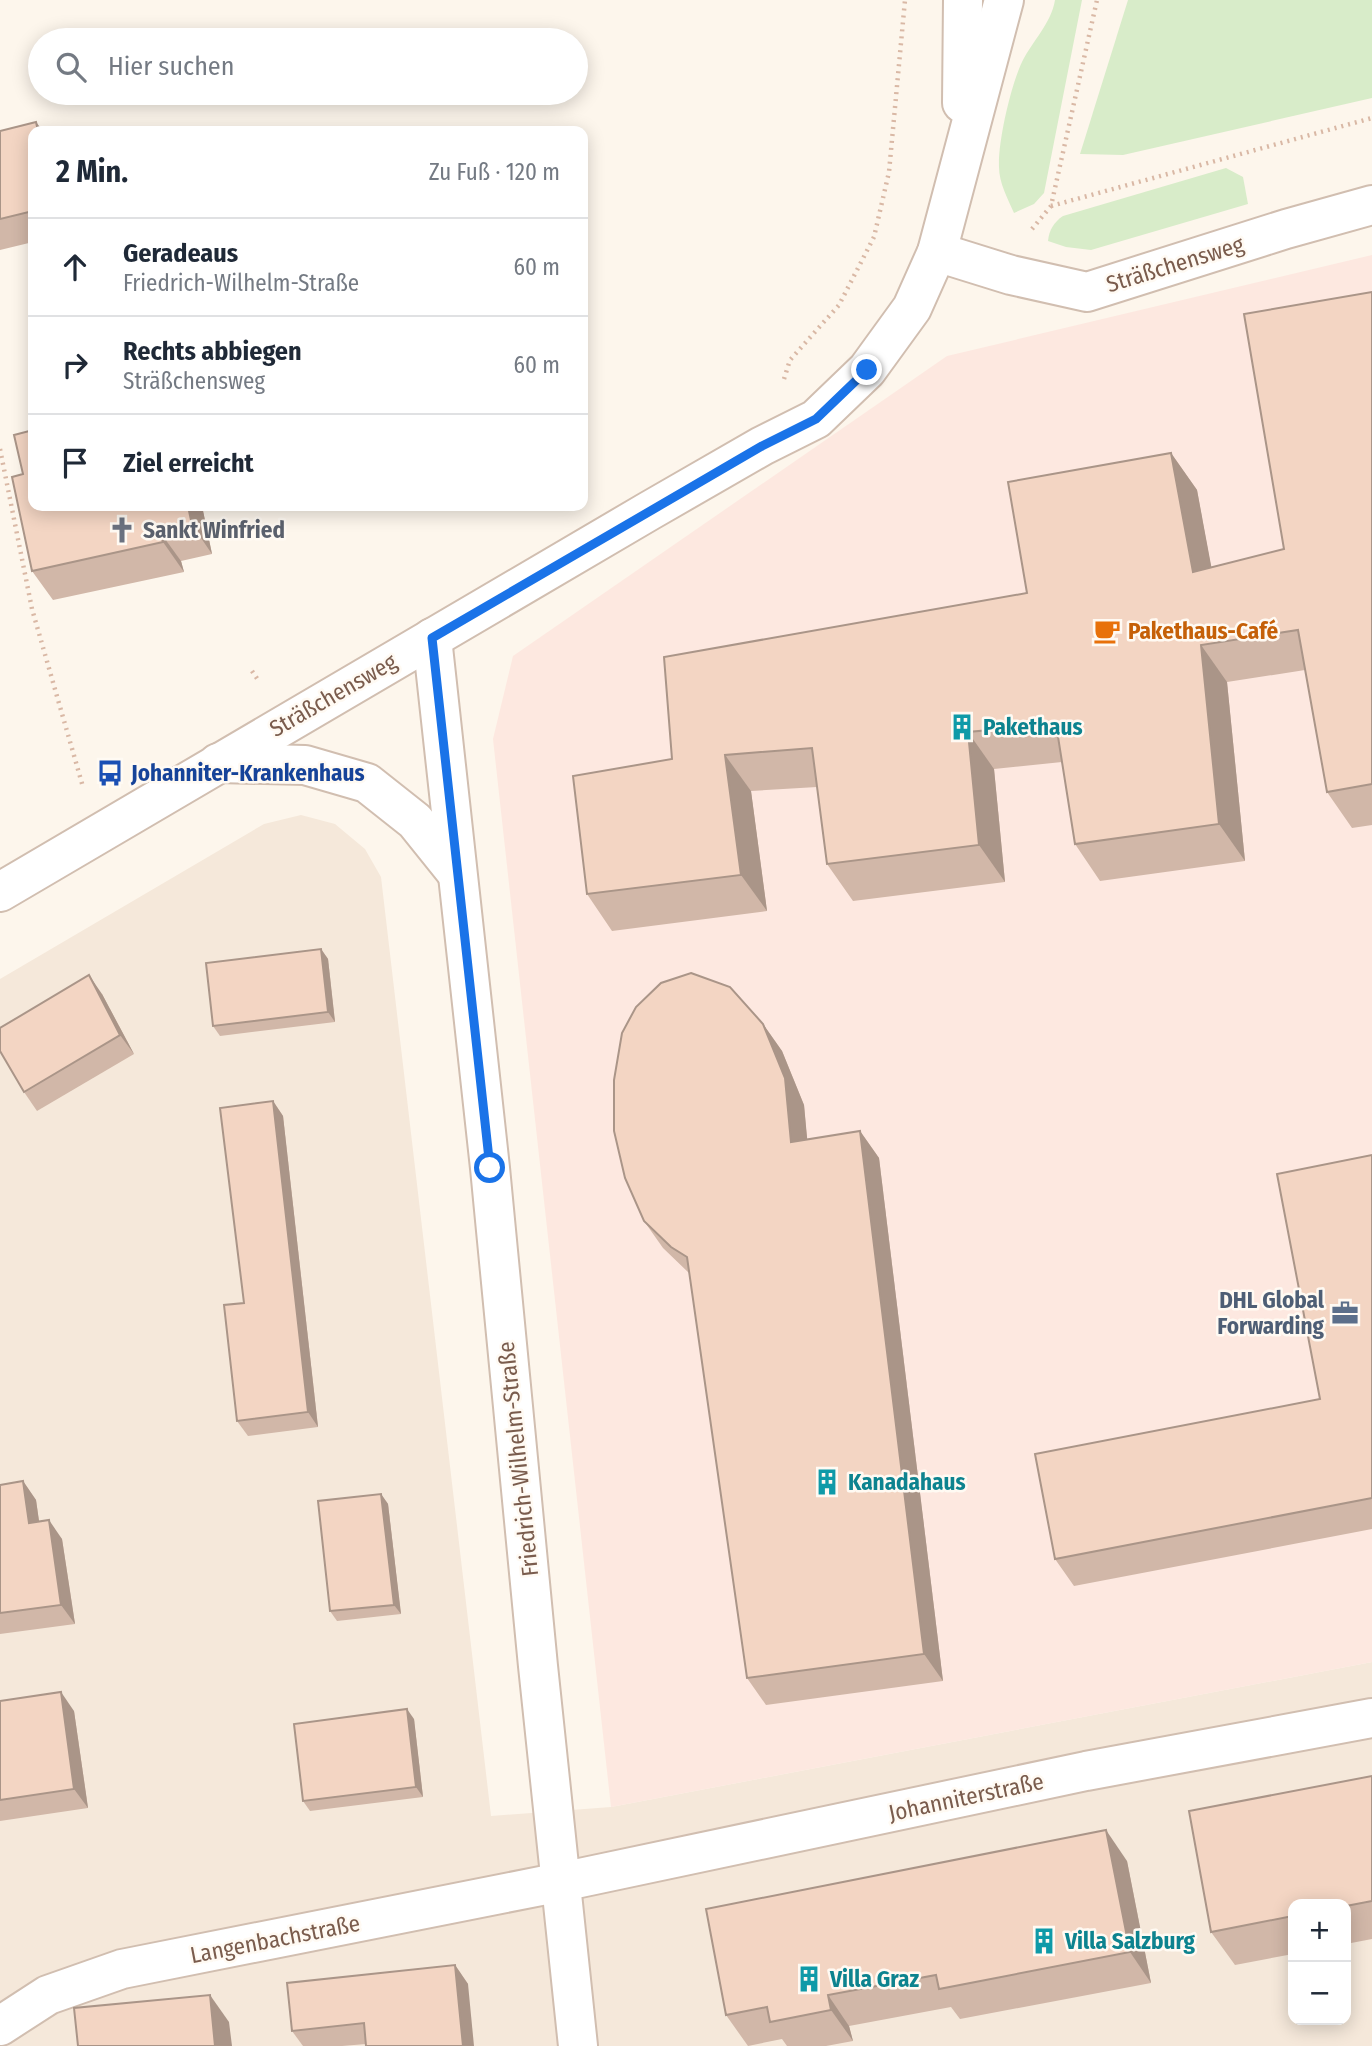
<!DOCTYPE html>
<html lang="de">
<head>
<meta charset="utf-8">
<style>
	:root { --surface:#fff; --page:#f6f6f7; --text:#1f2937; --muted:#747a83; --line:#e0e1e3 }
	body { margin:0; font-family:"Fira Sans Condensed",sans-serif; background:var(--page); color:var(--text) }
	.controls { position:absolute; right:21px; bottom:21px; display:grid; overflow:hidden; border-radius:14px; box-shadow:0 4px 18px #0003 }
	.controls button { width:63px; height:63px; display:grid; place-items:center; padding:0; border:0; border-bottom:2px solid var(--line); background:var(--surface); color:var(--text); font:35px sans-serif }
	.stop { position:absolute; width:21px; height:21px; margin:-16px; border:5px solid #1a73e8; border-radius:50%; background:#fff }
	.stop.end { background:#1a73e8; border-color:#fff; box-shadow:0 2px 7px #0008 }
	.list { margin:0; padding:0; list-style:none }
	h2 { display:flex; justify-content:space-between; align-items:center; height:91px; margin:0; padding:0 28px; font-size:30px }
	h2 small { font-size:23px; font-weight:400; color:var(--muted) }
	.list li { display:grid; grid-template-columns:46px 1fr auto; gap:21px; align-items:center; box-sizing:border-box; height:98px; padding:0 28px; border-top:2px solid var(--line) }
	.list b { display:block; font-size:26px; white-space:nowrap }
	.list p { margin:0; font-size:23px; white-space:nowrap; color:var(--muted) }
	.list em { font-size:23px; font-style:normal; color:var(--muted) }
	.icon { flex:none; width:38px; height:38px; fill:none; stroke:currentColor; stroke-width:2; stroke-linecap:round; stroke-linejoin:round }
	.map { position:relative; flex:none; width:1372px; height:2046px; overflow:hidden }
	.search { position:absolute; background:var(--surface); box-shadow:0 4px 18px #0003; left:28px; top:28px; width:560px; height:77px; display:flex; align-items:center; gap:18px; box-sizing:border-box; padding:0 24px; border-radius:38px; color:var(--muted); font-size:26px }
	.panel { position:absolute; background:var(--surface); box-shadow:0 4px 18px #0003; left:28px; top:126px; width:560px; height:385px; border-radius:14px }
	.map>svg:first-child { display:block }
	.residential { fill:#f5e8da; fill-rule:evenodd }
	.commercial { fill:#fde8e0 }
	.green { fill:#d8ecc9 }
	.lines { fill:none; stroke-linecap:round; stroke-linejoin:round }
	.minor-casing { stroke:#d1beb0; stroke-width:42 }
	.tertiary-casing { stroke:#d1beb0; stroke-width:42 }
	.path { stroke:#d9b8a5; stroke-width:4.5; stroke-dasharray:2 5; stroke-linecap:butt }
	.minor { stroke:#fff; stroke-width:38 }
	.tertiary { stroke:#fff; stroke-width:38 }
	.wall { fill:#d1b7a8 }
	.shaded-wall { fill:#aa9588 }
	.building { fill:#f3d5c3; stroke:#aa9588; stroke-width:2 }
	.route { stroke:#1a73e8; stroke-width:9 }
	.labels { text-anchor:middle; stroke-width:5; stroke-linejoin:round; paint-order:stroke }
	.street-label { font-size:23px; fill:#7a5c4d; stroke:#fffaf3 }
	.worship-label { font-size:23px; font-weight:bold; fill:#5b616d; stroke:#fffaf3; text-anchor:start }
	.food-label { font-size:23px; font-weight:bold; fill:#c56008; stroke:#fffaf3; text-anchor:start }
	.culture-label { font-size:23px; font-weight:bold; fill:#0d838f; stroke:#fffaf3; text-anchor:start }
	.transit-label { font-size:23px; font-weight:bold; fill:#164399; stroke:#fffaf3; text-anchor:start }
	.service-label { font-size:23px; font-weight:bold; fill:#4e5e75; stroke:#fffaf3; text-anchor:end }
</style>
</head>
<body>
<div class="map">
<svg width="1372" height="2046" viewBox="0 0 1372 2046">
	<rect width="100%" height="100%" fill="#fdf6ec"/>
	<path class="residential" d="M 301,815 L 335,824 L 365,849 L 381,877 L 491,1816 L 611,1807 L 1372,1662 L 1372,2046 L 0,2046 L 0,979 L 264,824 ZM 1293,1904 L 1346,1904 L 1346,2020 L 1293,2020 Z"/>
	<path class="commercial" d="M 1372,255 L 1372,1662 L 611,1807 L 493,739 L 513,656 L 947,356 Z"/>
	<g class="green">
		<path d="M 1055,0 L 1082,0 L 1044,193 L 1034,204 L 1014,213 C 1008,199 999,183 999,167 C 998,141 1011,85 1022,62 C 1033,40 1051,24 1055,0 Z"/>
		<path d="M 1128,0 L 1372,0 L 1372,98 L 1123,155 L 1080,154 Z"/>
		<path d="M 1226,168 L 1243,177 L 1248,204 L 1091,250 L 1066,247 L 1048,241 C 1049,230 1054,222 1063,216 Z"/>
	</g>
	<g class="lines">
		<g class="minor-casing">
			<g id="minor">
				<path d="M 937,252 L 1011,275 L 1087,292 L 1286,229 L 1372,205"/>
				<path d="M 432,638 L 490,1168 L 538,1666 L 578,2046"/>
				<path d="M 218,763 L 305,765 L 367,783 L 415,821 L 456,872"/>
				<path d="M 0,2026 L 48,1995 L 122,1969 L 561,1882 L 1086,1771 L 1372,1718"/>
			</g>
		</g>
		<g class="tertiary-casing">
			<g id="tertiary">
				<path d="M 962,103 L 963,0"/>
				<path d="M 0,892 L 649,511 L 762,446 L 816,419 L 867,370 L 912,308 L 937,252 L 1004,0"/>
			</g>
		</g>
		<g class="path">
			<path d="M 1051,206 L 1372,118"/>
			<path d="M 1032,229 L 1051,206 L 1097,0"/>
			<path d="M 784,379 L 790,360 L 839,305 L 874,237 L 889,172 L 905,0"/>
			<path d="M 0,449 L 32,609 L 83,787"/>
			<path d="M 252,671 L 258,680"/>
		</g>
		<use href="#minor" class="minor"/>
		<use href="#tertiary" class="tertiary"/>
	</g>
	<g class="wall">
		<path d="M 0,131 L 33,131 L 33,242 L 0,250 Z"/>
		<path d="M 1372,292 L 1372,825 L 1352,828 L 1327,792 L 1305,670 L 1227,682 L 1245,861 L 1100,881 L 1075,844 L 1062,762 L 994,769 L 1005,882 L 853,901 L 827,864 L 817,787 L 751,791 L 767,911 L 612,931 L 587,894 L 672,759 L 1027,593 L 1171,453 L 1197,490 L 1211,567 L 1284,549 Z"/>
		<path d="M 202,506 L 212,554 L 181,561 L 184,572 L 53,600 L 32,571 Z"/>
		<path d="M 321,949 L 328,959 L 335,1022 L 220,1036 L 213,1026 Z"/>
		<path d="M 102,994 L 134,1054 L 37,1111 L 24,1092 Z"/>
		<path d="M 763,1024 L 782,1051 L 804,1105 L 807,1140 L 860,1131 L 879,1158 L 943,1681 L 766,1705 L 747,1678 L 690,1274 L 663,1248 L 644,1221 Z"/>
		<path d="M 273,1101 L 283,1116 L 318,1427 L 248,1436 L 237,1421 L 244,1303 Z"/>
		<path d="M 1372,1155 L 1372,1529 L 1074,1586 L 1055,1559 L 1320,1399 Z"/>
		<path d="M 23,1481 L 36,1500 L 39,1521 L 62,1539 L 75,1624 L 0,1634 L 0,1485 Z"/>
		<path d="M 381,1494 L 388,1504 L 401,1614 L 337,1621 L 330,1611 Z"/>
		<path d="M 0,1701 L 74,1711 L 88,1808 L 0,1821 Z"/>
		<path d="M 414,1719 L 423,1797 L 310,1811 L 303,1801 Z"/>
		<path d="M 1372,1776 L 1372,1939 L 1346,1944 L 1346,1904 L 1293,1904 L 1293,1954 L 1235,1965 L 1211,1932 Z"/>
		<path d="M 1127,1861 L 1151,1983 L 960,2019 L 951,2007 L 849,2026 L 853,2041 L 826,2046 L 787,2046 L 782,2039 L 748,2046 L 726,2015 Z"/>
		<path d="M 455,1965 L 468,1984 L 366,2044 L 342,2046 L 303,2046 L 292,2031 Z"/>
	</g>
	<g class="shaded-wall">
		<path d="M 36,122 L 43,131 L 38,131 Z"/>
		<path d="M 1171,453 L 1197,490 L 1219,608 L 1193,572 Z"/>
		<path d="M 188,506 L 202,506 L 212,554 L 192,525 Z"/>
		<path d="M 160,532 L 181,561 L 184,572 L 163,542 Z"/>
		<path d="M 1201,645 L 1227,682 L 1245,861 L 1219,824 Z"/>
		<path d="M 968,732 L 994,769 L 1005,882 L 979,845 Z"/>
		<path d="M 725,755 L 751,791 L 767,911 L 741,875 Z"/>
		<path d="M 321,949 L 328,959 L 335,1022 L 328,1012 Z"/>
		<path d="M 89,975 L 102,994 L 134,1054 L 120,1035 Z"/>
		<path d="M 763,1024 L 782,1051 L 804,1105 L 810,1169 L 791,1142 Z"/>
		<path d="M 273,1101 L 283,1116 L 318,1427 L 308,1412 Z"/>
		<path d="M 860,1131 L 879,1158 L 943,1681 L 924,1654 Z"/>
		<path d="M 23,1481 L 36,1500 L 42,1542 L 29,1523 Z"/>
		<path d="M 381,1494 L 388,1504 L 401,1614 L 394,1605 Z"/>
		<path d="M 49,1520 L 62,1539 L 75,1624 L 61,1605 Z"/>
		<path d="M 61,1692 L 74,1711 L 88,1808 L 74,1789 Z"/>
		<path d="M 407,1709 L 414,1719 L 423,1797 L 416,1787 Z"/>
		<path d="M 1106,1830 L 1127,1861 L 1151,1983 L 1130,1952 Z"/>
		<path d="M 455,1965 L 468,1984 L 474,2046 L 463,2046 Z"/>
		<path d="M 210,1995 L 229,2022 L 232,2046 L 215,2046 Z"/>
		<path d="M 828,1995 L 849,2026 L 853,2041 L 831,2010 Z"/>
	</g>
	<g class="building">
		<path d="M 36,122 L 38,131 L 33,131 L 33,211 L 0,219 L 0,131 Z"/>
		<path d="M 1372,292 L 1372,784 L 1327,792 L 1298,630 L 1201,645 L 1219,824 L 1075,844 L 1056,724 L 968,732 L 979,845 L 827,864 L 812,748 L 725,755 L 741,875 L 587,894 L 573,776 L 672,759 L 664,657 L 1027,593 L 1008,482 L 1171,453 L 1193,572 L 1284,549 L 1244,314 Z"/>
		<path d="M 33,430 L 33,506 L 188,506 L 192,525 L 160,532 L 163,542 L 32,571 L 12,477 L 23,474 L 14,435 Z"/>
		<path d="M 321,949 L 328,1012 L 213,1026 L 206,963 Z"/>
		<path d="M 691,973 L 730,987 L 763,1024 L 785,1078 L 791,1142 L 860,1131 L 924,1654 L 747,1678 L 687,1257 L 671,1247 L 644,1221 L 625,1178 L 614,1131 L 614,1080 L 622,1033 L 636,1007 L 661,983 Z"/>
		<path d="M 89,975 L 120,1035 L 24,1092 L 0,1051 L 0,1028 Z"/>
		<path d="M 273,1101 L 308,1412 L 237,1421 L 224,1305 L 244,1303 L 220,1108 Z"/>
		<path d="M 1372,1155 L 1372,1498 L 1055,1559 L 1035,1454 L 1320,1399 L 1277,1174 Z"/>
		<path d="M 23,1481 L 29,1523 L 49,1520 L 61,1605 L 0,1613 L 0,1485 Z"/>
		<path d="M 381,1494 L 394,1605 L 330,1611 L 318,1501 Z"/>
		<path d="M 61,1692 L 74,1789 L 0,1800 L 0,1701 Z"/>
		<path d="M 407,1709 L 416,1787 L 303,1801 L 294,1724 Z"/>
		<path d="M 1372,1776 L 1372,1901 L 1346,1906 L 1346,1904 L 1293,1904 L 1293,1916 L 1211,1932 L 1189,1811 Z"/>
		<path d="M 1106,1830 L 1130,1952 L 939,1989 L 936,1975 L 828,1995 L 831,2010 L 770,2022 L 767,2007 L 726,2015 L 706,1909 Z"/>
		<path d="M 455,1965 L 463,2046 L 366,2046 L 364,2023 L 292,2031 L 287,1983 Z"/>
		<path d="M 210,1995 L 215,2046 L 78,2046 L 74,2008 Z"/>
	</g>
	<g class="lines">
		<path class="route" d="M 490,1168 L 432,638 L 762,446 L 816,419 L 867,370"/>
	</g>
	<defs>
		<g id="church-bare" transform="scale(2.1)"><path d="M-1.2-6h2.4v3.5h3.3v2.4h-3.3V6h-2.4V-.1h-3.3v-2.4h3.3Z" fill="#6b7280" stroke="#fffaf3" stroke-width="2.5" paint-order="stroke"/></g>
		<g id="cafe-bare" transform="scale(2.1)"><path d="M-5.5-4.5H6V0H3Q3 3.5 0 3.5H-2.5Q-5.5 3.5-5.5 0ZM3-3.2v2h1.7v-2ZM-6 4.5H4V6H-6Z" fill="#e8710a" stroke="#fffaf3" stroke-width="2.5" paint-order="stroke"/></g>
		<g id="building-bare" transform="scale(2.1)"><path d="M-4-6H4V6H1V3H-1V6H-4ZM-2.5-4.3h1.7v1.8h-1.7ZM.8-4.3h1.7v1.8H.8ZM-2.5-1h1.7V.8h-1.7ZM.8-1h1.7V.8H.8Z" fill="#0f9aa8" stroke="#fffaf3" stroke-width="2.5" paint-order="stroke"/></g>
		<g id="bus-bare" transform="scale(2.1)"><path d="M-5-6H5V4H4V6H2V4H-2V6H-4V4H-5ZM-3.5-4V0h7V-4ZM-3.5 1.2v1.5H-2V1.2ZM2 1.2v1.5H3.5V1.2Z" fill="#1a4fb4" stroke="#fffaf3" stroke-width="2.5" paint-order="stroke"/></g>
		<g id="office-bare" transform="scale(2.1)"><path d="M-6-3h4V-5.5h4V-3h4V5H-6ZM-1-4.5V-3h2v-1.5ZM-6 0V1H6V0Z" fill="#5c6f8a" stroke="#fffaf3" stroke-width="2.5" paint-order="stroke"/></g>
	</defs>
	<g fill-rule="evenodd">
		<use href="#church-bare" x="122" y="530"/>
		<use href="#cafe-bare" x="1107" y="631"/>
		<use href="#building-bare" x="962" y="727"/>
		<use href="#bus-bare" x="110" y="773"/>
		<use href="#office-bare" x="1345" y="1313"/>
		<use href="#building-bare" x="827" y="1482"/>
		<use href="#building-bare" x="1044" y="1941"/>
		<use href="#building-bare" x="809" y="1979"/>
	</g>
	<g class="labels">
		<g class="street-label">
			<text transform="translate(1175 264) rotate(-17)" y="8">Sträßchensweg</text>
			<text transform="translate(333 695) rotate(-30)" y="8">Sträßchensweg</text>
			<text transform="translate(518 1459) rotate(-96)" y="8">Friedrich-Wilhelm-Straße</text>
			<text transform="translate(966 1797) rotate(-12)" y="8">Johanniterstraße</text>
			<text transform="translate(275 1939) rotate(-11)" y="8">Langenbachstraße</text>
		</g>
		<g class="worship-label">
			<text x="143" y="538">Sankt Winfried</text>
		</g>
		<g class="food-label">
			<text x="1128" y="639">Pakethaus-Café</text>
		</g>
		<g class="culture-label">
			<text x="983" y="735">Pakethaus</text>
			<text x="848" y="1490">Kanadahaus</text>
			<text x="1065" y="1949">Villa Salzburg</text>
			<text x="830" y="1987">Villa Graz</text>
		</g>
		<g class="transit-label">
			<text x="131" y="781">Johanniter-Krankenhaus</text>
		</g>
		<g class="service-label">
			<text x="1324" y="1308">DHL Global<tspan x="1324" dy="26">Forwarding</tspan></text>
		</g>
	</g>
</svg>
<div class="controls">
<button>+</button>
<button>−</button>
</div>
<div class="stop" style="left:490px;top:1168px"></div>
<div class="stop end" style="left:867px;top:370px"></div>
<div class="search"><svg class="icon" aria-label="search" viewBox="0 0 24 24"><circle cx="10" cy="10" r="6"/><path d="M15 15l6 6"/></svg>Hier suchen</div>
<section class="panel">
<h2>2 Min.<small>Zu Fuß · 120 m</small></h2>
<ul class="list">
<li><svg class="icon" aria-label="ahead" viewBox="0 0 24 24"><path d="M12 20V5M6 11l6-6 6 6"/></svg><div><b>Geradeaus</b><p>Friedrich-Wilhelm-Straße</p></div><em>60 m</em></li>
<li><svg class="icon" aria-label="right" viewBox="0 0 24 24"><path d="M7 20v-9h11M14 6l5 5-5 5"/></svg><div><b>Rechts abbiegen</b><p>Sträßchensweg</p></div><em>60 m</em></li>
<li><svg class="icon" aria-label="arrive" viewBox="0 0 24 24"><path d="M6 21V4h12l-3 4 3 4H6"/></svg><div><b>Ziel erreicht</b></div></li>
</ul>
</section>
</div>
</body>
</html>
